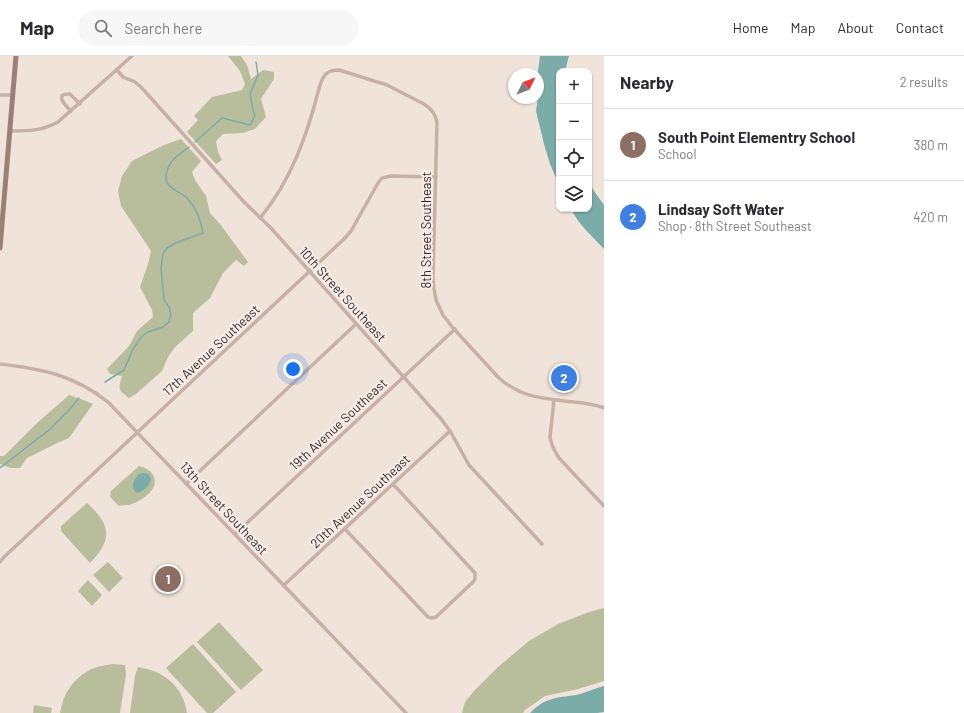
<!DOCTYPE html>
<html lang="en">
<head>
<meta charset="utf-8">
<style>
	:root { --surface:#fff; --page:#f7f7f7; --text:#2b2b33; --muted:#7c7c81; --line:#e1e1e2; --accent:#1f544f }
	body { margin:0; font-family:Barlow,sans-serif; background:var(--page); color:var(--text) }
	.controls { position:absolute; right:12px; top:12px; display:grid; overflow:hidden; border-radius:8px; box-shadow:0 1px 3px #0004 }
	.controls button { width:36px; height:36px; display:grid; place-items:center; padding:0; border:0; border-bottom:1px solid var(--line); background:var(--surface); color:var(--text); font:20px sans-serif }
	.compass { position:absolute; left:508px; top:12px; width:36px; height:36px; border-radius:50%; background:var(--surface); box-shadow:0 1px 3px #0004; rotate:48deg }
	.you { position:absolute; left:293px; top:313px; width:14px; height:14px; margin:-10px; border:3px solid #fff; border-radius:50%; background:#1a73e8; box-shadow:0 0 0 6px #1a73e833 }
	.badge { display:grid; place-items:center; width:26px; height:26px; border-radius:50%; background:var(--accent); color:#fff; font-size:13px; font-weight:700 }
	.pin { position:absolute; translate:-50% -50%; border:2px solid #fff; box-shadow:0 1px 4px #0006 }
	.list { margin:0; padding:0; list-style:none }
	h2 { display:flex; justify-content:space-between; align-items:center; height:52px; margin:0; padding:0 16px; font-size:17px }
	h2 small { font-size:13px; font-weight:400; color:var(--muted) }
	.list li { display:grid; grid-template-columns:26px 1fr auto; gap:12px; align-items:center; box-sizing:border-box; height:72px; padding:0 16px; border-top:1px solid var(--line) }
	.list b { display:block; font-size:15px; white-space:nowrap }
	.list p { margin:0; font-size:13px; white-space:nowrap; color:var(--muted) }
	.list em { font-size:13px; font-style:normal; color:var(--muted) }
	.icon { flex:none; width:22px; height:22px; fill:none; stroke:currentColor; stroke-width:2; stroke-linecap:round; stroke-linejoin:round }
	.map { position:relative; flex:none; width:604px; height:657px; overflow:hidden }
	header { display:flex; align-items:center; gap:24px; box-sizing:border-box; height:56px; padding:0 20px; background:var(--surface); border-bottom:1px solid var(--line) }
	header strong { font-size:19px }
	nav { display:flex; gap:22px; margin-inline-start:auto; font-size:14px }
	.search { width:280px; height:36px; background:var(--page); display:flex; align-items:center; gap:10px; box-sizing:border-box; padding:0 14px; border-radius:22px; color:var(--muted); font-size:15px }
	main { display:flex }
	aside { flex:1; background:var(--surface) }
	.map>svg:first-child { display:block }
	.green { fill:#b8be9b }
	.water { fill:#7baca7 }
	.lines { fill:none; stroke-linecap:round; stroke-linejoin:round }
	.stream { stroke:#7baca7; stroke-width:1.5 }
	.street { stroke:#c7b1a7; stroke-width:3.5 }
	.secondary { stroke:#9b8078; stroke-width:5 }
	.labels { text-anchor:middle; stroke-width:4; stroke-linejoin:round; paint-order:stroke }
	.street-label { font-size:13px; fill:#342927; stroke:#f8ede6 }
</style>
</head>
<body>
<header>
<strong>Map</strong>
<div class="search"><svg class="icon" aria-label="search" viewBox="0 0 24 24"><circle cx="10" cy="10" r="6"/><path d="M15 15l6 6"/></svg>Search here</div>
<nav><a>Home</a><a>Map</a><a>About</a><a>Contact</a></nav>
</header>
<main>
<div class="map">
<svg width="604" height="657" viewBox="0 0 604 657">
	<rect width="100%" height="100%" fill="#f0e3da"/>
	<g class="green">
		<path d="M 228,0 L 241,0 L 247,9 L 251,23 L 263,14 L 274,16 L 274,23 L 261,43 L 266,61 L 255,73 L 243,77 L 223,78 L 216,85 L 218,96 L 222,104 L 216,108 L 187,76 L 198,64 L 194,60 L 212,41 L 242,34 L 245,28 L 240,15 Z"/>
		<path d="M 181,83 L 201,105 L 192,116 L 195,124 L 206,140 L 210,157 L 220,168 L 248,206 L 244,210 L 236,204 L 223,217 L 210,242 L 193,257 L 193,275 L 175,291 L 168,301 L 162,315 L 136,338 L 129,342 C 118,334 118,333 122,320 L 110,318 L 107,313 L 129,290 L 137,275 L 153,261 L 152,254 L 140,231 L 148,208 L 151,195 L 121,150 L 118,135 L 122,120 L 132,105 L 164,89 Z"/>
		<path d="M 69,339 L 86,345 L 93,348 L 69,382 L 55,388 L 27,402 L 20,412 L 10,412 L 0,408 L 0,400 L 4,400 L 37,367 Z"/>
		<path d="M 139,410 C 146,412 151,414 154,421 C 159,434 140,446 129,449 C 126,449 123,449 119,450 L 112,443 L 110,440 L 111,435 Z"/>
		<path d="M 87,447 C 102,461 114,475 100,495 C 97,500 93,503 90,507 L 61,475 L 61,470 Z"/>
		<path d="M 108,506 L 123,522 L 109,536 L 93,519 Z"/>
		<path d="M 88,524 L 102,539 L 92,550 L 78,535 Z"/>
		<path d="M 604,552 L 604,625 L 578,633 L 545,640 L 525,654 L 523,657 L 462,657 L 465,646 L 474,635 L 498,611 L 529,585 L 558,568 L 589,556 Z"/>
		<path d="M 219,566 L 263,614 L 241,634 L 197,586 Z"/>
		<path d="M 193,588 L 236,636 L 213,657 L 207,657 L 166,612 Z"/>
		<path d="M 113,608 L 125,609 L 126,619 L 120,657 L 60,657 C 61,653 62,649 63,645 C 69,628 83,614 101,610 C 105,609 109,609 113,608 Z"/>
		<path d="M 138,611 C 164,615 183,630 187,657 L 130,657 L 135,620 Z"/>
		<path d="M 34,649 L 52,652 L 51,657 L 33,657 Z"/>
	</g>
	<g class="water">
		<path d="M 540,0 L 569,0 L 565,15 L 559,15 L 559,129 L 550,108 L 544,88 L 536,55 L 539,34 L 538,15 Z"/>
		<path d="M 589,126 L 594,135 L 604,149 L 604,193 C 592,180 579,169 571,153 L 589,153 Z"/>
		<path d="M 142,417 L 149,418 L 151,424 C 148,431 145,435 137,437 C 129,432 134,420 142,417 Z"/>
		<path d="M 604,630 L 604,656 L 597,657 L 530,657 C 546,641 556,642 576,639 C 586,637 595,632 604,630 Z"/>
	</g>
	<g class="lines">
		<g class="stream">
			<path d="M 195,86 L 222,62 L 250,69 L 255,60 L 253,54 L 250,38 L 258,19 L 256,6"/>
			<path d="M 105,326 L 124,314 L 133,293 L 142,280 L 148,276 L 163,271 L 169,266 L 171,258 L 169,251 L 164,244 L 161,212 L 163,198 L 167,192 L 174,188 L 181,185 L 203,177 C 201,165 196,152 188,143 C 183,137 173,135 168,128 C 166,126 166,121 166,119 C 168,105 179,98 189,91"/>
			<path d="M 0,412 L 49,374 L 70,353 L 79,342"/>
		</g>
		<g class="street">
			<path d="M 117,14 L 123,21 L 135,26 L 141,31 L 244,146 L 271,172 L 442,364 L 450,375 L 469,409 L 542,488"/>
			<path d="M 0,39 L 13,39"/>
			<path d="M 71,55 C 66,50 53,37 70,38 L 80,48"/>
			<path d="M 10,75 C 28,75 42,75 58,66 L 132,0"/>
			<path d="M 260,162 C 292,124 308,76 320,29 C 324,18 327,14 339,14 L 387,29 L 424,48 C 431,53 435,57 437,66 L 433,222 L 434,233 L 436,244 L 443,259 L 453,272 L 499,322 C 523,343 544,342 574,346 C 584,347 594,348 604,352"/>
			<path d="M 0,308 C 42,313 74,319 108,346 L 406,657"/>
			<path d="M 554,344 L 550,381 C 551,390 555,395 559,402 L 604,450"/>
			<path d="M 187,427 L 356,268"/>
			<path d="M 345,473 L 428,561 L 432,562 L 436,561 L 474,525 L 475,523 L 475,517 L 393,428"/>
			<path d="M 235,478 L 455,273"/>
			<path d="M 0,506 L 4,501 L 32,475 L 344,183 L 351,175 L 378,127 L 382,122 L 391,120 L 436,121"/>
			<path d="M 284,529 L 450,375"/>
		</g>
		<path class="secondary" d="M 0,192 L 16,0"/>
	</g>
	<g class="labels">
		<g class="street-label">
			<text transform="translate(426 174) rotate(-90)" y="5">8th Street Southeast</text>
			<text transform="translate(343 238) rotate(48)" y="5">10th Street Southeast</text>
			<text transform="translate(211 294) rotate(-43)" y="5">17th Avenue Southeast</text>
			<text transform="translate(338 368) rotate(-43)" y="5">19th Avenue Southeast</text>
			<text transform="translate(360 445) rotate(-43)" y="5">20th Avenue Southeast</text>
			<text transform="translate(224 452) rotate(47)" y="5">13th Street Southeast</text>
		</g>
	</g>
</svg>
<div class="controls">
<button>+</button>
<button>−</button>
<button><svg class="icon" aria-label="locate" viewBox="0 0 24 24"><circle cx="12" cy="12" r="6"/><path d="M12 2v4M12 18v4M2 12h4M18 12h4"/></svg></button>
<button><svg class="icon" aria-label="layers" viewBox="0 0 24 24"><path d="M12 4l9 5-9 5-9-5zM3 14l9 5 9-5"/></svg></button>
</div>
<svg class="compass" viewBox="-18 -18 36 36"><path d="M0-13l5 13h-10z" fill="#e53935"/><path d="M0 13l5-13h-10z" fill="#7c7c81"/></svg>
<div class="you"></div>
<div class="pin badge" style="left:168px;top:523px;background:#8d6e63">1</div>
<div class="pin badge" style="left:564px;top:322px;background:#3f7fe0">2</div>
</div>
<aside>
<h2>Nearby<small>2 results</small></h2>
<ul class="list">
<li><span class="badge" style="background:#8d6e63">1</span><div><b>South Point Elementry School</b><p>School</p></div><em>380 m</em></li>
<li><span class="badge" style="background:#3f7fe0">2</span><div><b>Lindsay Soft Water</b><p>Shop · 8th Street Southeast</p></div><em>420 m</em></li>
</ul>
</aside>
</main>
</body>
</html>
